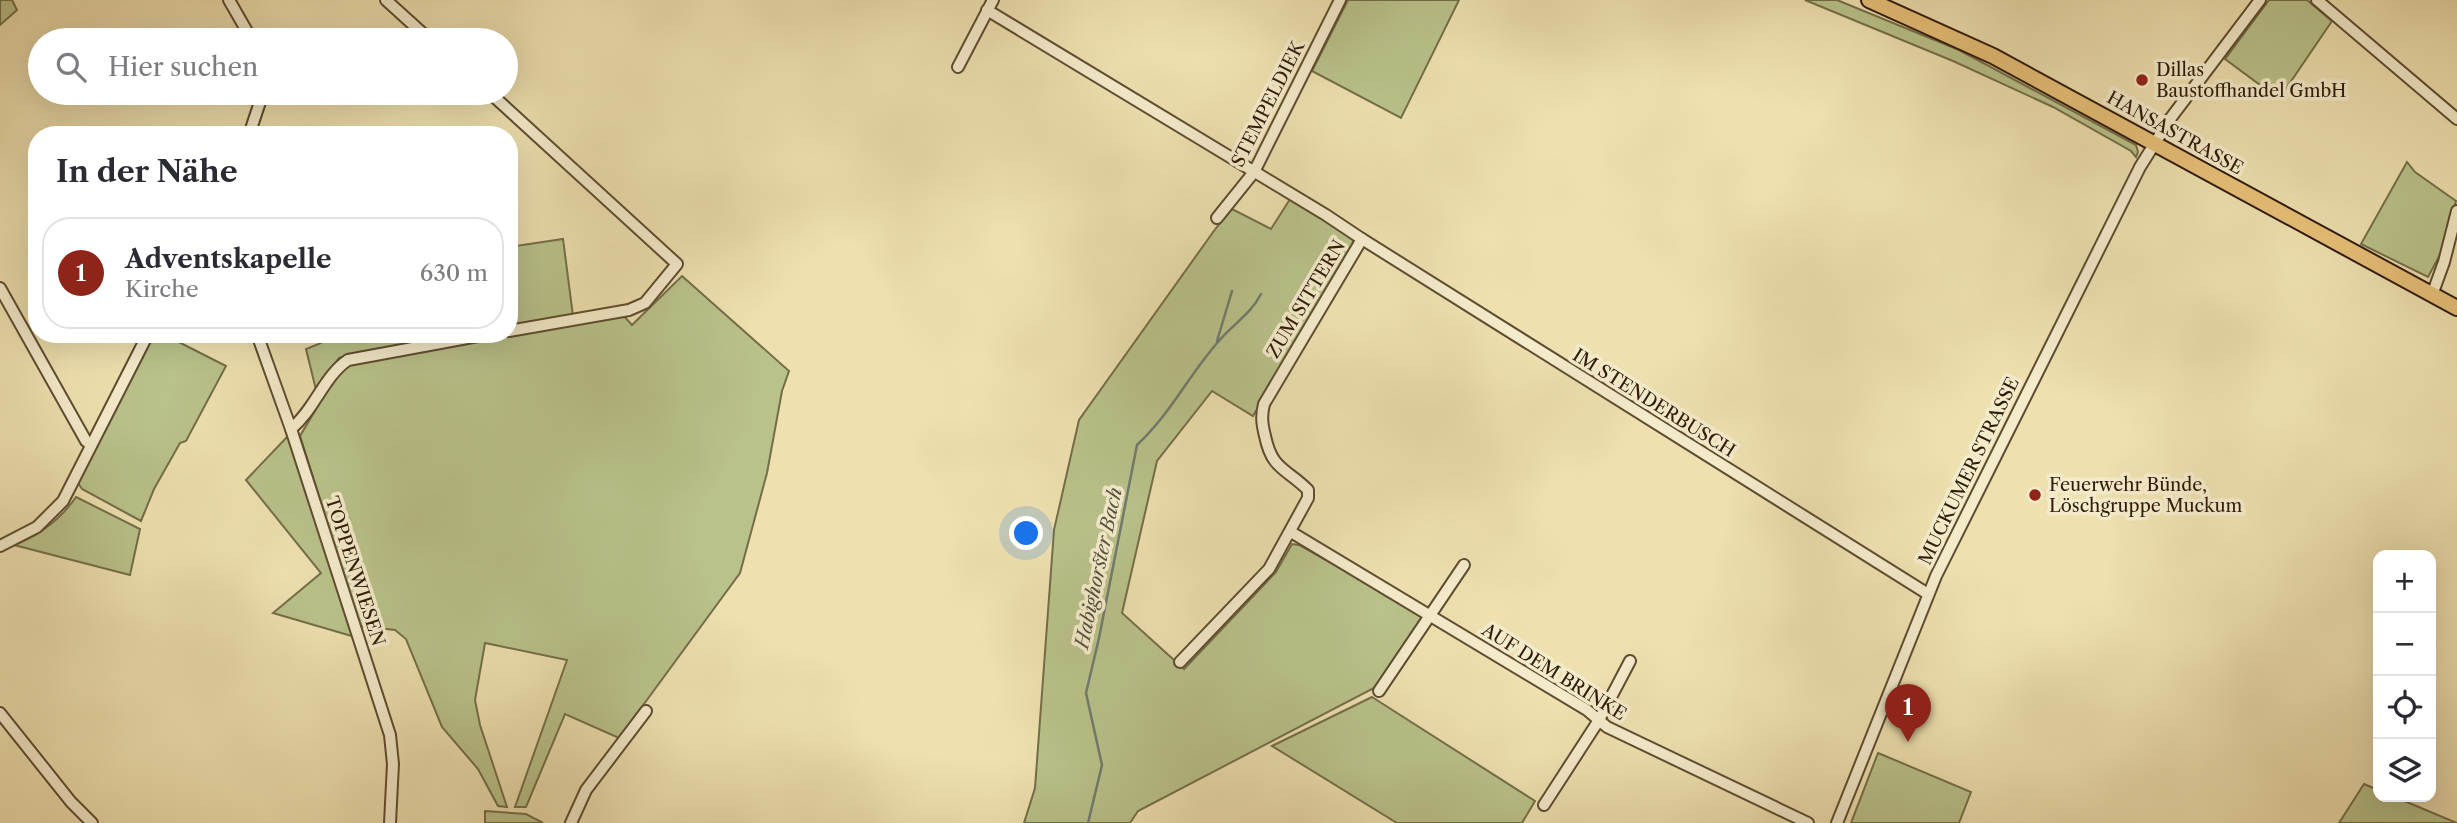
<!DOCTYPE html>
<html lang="de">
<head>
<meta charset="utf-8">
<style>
	:root { --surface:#fff; --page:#f7f7f7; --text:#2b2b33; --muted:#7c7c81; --line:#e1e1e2; --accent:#8f2418 }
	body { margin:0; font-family:"Libre Caslon Text",serif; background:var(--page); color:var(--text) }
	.controls { position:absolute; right:21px; bottom:21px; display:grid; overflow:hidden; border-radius:14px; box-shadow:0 7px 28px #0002 }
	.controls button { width:63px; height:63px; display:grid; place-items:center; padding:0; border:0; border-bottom:2px solid var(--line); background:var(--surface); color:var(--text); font:35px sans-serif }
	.you { position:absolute; left:1027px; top:534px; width:24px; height:24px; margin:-18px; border:5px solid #fff; border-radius:50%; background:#1a73e8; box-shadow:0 0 0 10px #1a73e833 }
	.badge { display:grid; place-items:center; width:46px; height:46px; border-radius:50%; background:var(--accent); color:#fff; font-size:23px; font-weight:700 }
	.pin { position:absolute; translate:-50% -58px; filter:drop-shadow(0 2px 4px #0008) }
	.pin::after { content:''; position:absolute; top:37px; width:24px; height:21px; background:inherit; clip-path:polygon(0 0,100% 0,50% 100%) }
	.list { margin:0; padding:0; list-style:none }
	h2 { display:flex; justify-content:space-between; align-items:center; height:91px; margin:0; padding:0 28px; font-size:30px }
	h2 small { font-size:23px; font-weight:400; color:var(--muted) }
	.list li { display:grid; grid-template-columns:46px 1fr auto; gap:21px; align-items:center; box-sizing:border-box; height:112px; margin:0 14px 14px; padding:0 14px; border:2px solid var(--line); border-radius:28px }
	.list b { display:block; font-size:26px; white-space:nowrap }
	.list p { margin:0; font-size:23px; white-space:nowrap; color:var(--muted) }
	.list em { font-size:23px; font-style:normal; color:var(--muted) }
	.icon { flex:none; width:38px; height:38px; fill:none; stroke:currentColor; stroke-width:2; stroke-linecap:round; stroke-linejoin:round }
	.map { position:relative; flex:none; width:2457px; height:823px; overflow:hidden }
	.search { position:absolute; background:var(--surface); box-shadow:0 7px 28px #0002; left:28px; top:28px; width:490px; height:77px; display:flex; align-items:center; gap:18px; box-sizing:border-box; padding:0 24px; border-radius:38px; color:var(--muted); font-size:26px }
	.panel { position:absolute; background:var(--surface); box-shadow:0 7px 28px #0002; left:28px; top:126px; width:490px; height:217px; border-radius:28px }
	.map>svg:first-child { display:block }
	.green { fill:#b9c28a; stroke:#746e48; stroke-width:2 }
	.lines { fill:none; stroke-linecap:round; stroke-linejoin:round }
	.stream { stroke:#707c6d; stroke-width:2.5 }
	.minor-casing { stroke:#5f4c30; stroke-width:14 }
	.major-casing { stroke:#2f1b06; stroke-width:18 }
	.minor { stroke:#f4ebcb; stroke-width:10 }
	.major { stroke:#e7c078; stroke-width:14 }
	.poi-dot { fill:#8f2418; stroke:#f4ebcb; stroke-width:2.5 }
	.labels { text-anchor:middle; stroke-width:7; stroke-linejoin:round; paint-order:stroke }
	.poi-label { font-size:18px; fill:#2f1b06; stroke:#f4ebcb; text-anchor:start }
	.street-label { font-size:18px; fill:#2f1b06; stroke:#f4ebcb }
	.water-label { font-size:19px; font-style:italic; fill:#555342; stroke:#f4ebcb }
</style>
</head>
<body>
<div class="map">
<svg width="2457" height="823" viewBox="0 0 2457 823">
	<rect width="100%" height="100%" fill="#eee0af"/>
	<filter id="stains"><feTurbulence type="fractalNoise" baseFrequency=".00286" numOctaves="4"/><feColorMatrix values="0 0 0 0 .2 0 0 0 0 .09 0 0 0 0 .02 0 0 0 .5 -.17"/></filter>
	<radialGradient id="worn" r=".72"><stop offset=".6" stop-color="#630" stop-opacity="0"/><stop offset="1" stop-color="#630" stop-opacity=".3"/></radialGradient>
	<g class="green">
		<path d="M 0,0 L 12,0 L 17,10 L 0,25 Z"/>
		<path d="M 1348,0 L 1459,0 L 1401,118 L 1312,71 Z"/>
		<path d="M 1805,0 L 1837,0 L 1959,50 L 2136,145 L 2138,152 L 2136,157 L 2131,151 L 2053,107 L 1953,61 Z"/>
		<path d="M 2269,0 L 2307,0 L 2332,21 L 2279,99 L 2225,59 Z"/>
		<path d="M 2407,162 L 2415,172 L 2456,201 L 2442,251 L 2428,277 L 2361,244 Z"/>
		<path d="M 1290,199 L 1354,238 L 1349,256 L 1253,416 L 1212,391 L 1157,461 L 1122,613 L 1184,669 L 1276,572 L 1292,544 L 1299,545 L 1425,616 L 1374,688 L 1138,811 L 1130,823 L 1024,823 L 1035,788 L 1054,530 L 1079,420 L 1216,228 L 1232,209 L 1271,229 Z"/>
		<path d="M 563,239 L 573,316 L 515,325 L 509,280 L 509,247 Z"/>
		<path d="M 682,276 L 789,371 L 782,391 L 767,473 L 740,573 L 619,738 L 565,714 L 526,807 L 515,807 L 567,660 L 485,643 L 475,700 L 480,725 L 507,807 L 498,806 L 478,769 L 442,727 L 406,639 L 395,630 L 360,626 L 300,436 L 337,374 L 348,365 L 366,360 L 623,315 L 632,325 Z"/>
		<path d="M 154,334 L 163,334 L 226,366 L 186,441 L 180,443 L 154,489 L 141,521 L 82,489 L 78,483 Z"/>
		<path d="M 326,334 L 407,334 L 408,344 L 339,358 L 316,390 L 306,349 L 321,343 Z"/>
		<path d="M 288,436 L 355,637 L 273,613 L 321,573 L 246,480 Z"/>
		<path d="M 76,497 L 140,529 L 130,575 L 14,545 C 40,535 60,520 76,497 Z"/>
		<path d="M 1372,697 L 1535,801 L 1522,823 L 1397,823 L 1272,746 Z"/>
		<path d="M 1878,753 L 1971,792 L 1959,823 L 1851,823 Z"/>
		<path d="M 2364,784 L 2378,790 L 2378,797 L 2395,797 L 2457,823 L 2339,823 Z"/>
		<path d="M 485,811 L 526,814 L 543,823 L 485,823 Z"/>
	</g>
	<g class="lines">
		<g class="stream">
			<path d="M 1217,341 L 1232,291"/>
			<path d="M 1088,823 L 1102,765 L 1086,693 L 1099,638 L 1137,445 C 1172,412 1188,376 1218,342 C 1232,325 1251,314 1261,294"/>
		</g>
		<g class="minor-casing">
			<g id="minor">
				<path d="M 229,0 L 252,40"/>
				<path d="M 386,0 L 430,40"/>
				<path d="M 2317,0 L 2457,119"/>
				<path d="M 987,10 L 1326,215 L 1362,239 L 1264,404 C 1261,416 1262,424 1265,436 C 1272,470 1286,468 1308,490 L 1308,498 L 1269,569 L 1180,662"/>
				<path d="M 958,67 L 993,0"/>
				<path d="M 490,93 L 677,264 L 645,303 L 629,310 L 509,331"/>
				<path d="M 249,135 L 263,93"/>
				<path d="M 1217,218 L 1254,172 L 1340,0"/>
				<path d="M 1362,239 L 1928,594"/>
				<path d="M 0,288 L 86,441 L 90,444"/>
				<path d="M 2432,295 L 2444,262 L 2457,211"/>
				<path d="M 257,334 L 291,429 L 390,735 L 393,764 L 390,823"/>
				<path d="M 291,429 C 315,409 324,376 348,360 L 489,334"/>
				<path d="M 1291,532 L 1587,710 L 1607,727 L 1808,823"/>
				<path d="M 0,546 L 37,527 L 63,501 L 148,334"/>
				<path d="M 1379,691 L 1464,565"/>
				<path d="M 0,713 L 71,802 L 92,823"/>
				<path d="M 1544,805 L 1599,720 L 1630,661"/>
				<path d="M 571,823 L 586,790 L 646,711"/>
				<path d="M 1837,823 L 1936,576 L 2140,167 L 2170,119 L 2260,0"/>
			</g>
		</g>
		<g class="major-casing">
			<path id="major" d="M 1869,0 L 1993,56 L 2457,308"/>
		</g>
		<use href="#minor" class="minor"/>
		<use href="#major" class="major"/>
	</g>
	<g class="poi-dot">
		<circle cx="2142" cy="80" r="7"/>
		<circle cx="2035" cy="495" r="7"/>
	</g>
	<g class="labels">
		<g class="poi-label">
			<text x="2156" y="76">Dillas<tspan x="2156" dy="21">Baustoffhandel GmbH</tspan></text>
			<text x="2049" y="491">Feuerwehr Bünde,<tspan x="2049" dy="21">Löschgruppe Muckum</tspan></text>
		</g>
		<g class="street-label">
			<text transform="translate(1268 104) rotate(-63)" y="6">STEMPELDIEK</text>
			<text transform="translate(2175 133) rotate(29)" y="6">HANSASTRASSE</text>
			<text transform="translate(1306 299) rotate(-59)" y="6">ZUM SITTERN</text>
			<text transform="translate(1654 403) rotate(32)" y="6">IM STENDERBUSCH</text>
			<text transform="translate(1969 471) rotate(-64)" y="6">MUCKUMER STRASSE</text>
			<text transform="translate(355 571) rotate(72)" y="6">TOPPENWIESEN</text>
			<text transform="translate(1554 672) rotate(32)" y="6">AUF DEM BRINKE</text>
		</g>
		<g class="water-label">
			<text transform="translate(1098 568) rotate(-78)" y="7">Habighorster Bach</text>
		</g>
	</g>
	<rect width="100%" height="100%" filter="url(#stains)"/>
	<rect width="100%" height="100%" fill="url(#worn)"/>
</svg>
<div class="controls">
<button>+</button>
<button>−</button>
<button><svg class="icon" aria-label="locate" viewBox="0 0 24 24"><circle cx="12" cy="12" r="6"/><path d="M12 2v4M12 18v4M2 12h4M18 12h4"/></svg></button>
<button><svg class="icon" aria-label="layers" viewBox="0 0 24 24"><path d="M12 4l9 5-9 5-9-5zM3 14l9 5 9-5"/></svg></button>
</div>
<div class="you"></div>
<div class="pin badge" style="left:1908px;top:742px">1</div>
<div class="search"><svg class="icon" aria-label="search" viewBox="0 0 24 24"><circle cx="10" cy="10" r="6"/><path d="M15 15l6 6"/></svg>Hier suchen</div>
<section class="panel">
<h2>In der Nähe<small></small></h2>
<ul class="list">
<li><span class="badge">1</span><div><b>Adventskapelle</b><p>Kirche</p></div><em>630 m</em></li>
</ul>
</section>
</div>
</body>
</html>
